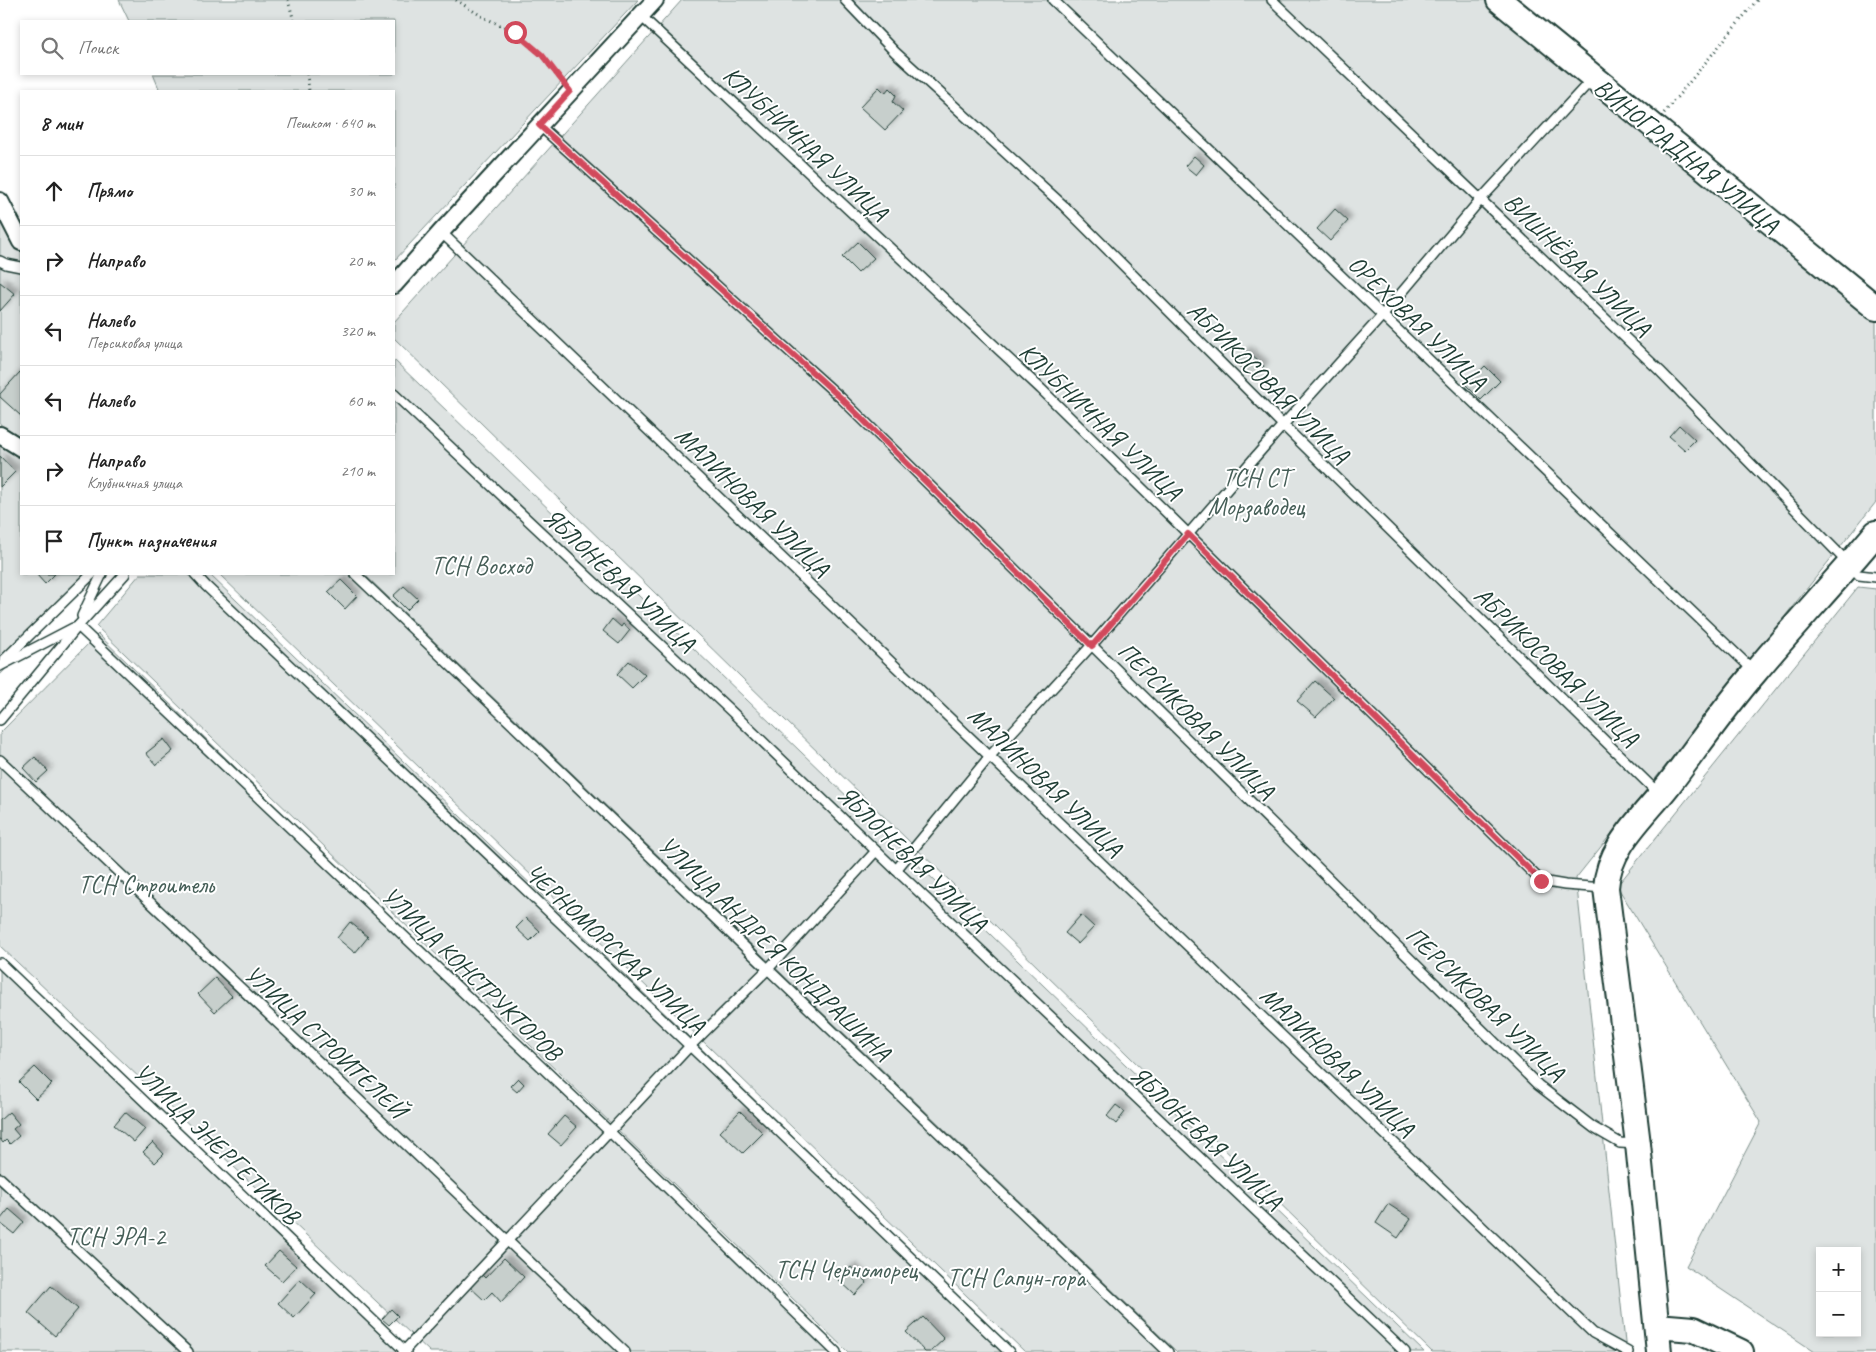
<!DOCTYPE html>
<html lang="ru">
<head>
<meta charset="utf-8">
<style>
	:root { --surface:#fff; --page:#f2f2f2; --text:#222; --muted:#767676; --line:#e0e0e0 }
	body { margin:0; font-family:Caveat,sans-serif; background:var(--page); color:var(--text) }
	.controls { position:absolute; right:15px; bottom:15px; display:grid; overflow:hidden; border-radius:0px; box-shadow:0 2px 8px #0003 }
	.controls button { width:45px; height:45px; display:grid; place-items:center; padding:0; border:0; border-bottom:1px solid var(--line); background:var(--surface); color:var(--text); font:25px sans-serif }
	.stop { position:absolute; width:15px; height:15px; margin:-11px; border:4px solid #d1495b; border-radius:50%; background:#fff }
	.stop.end { background:#d1495b; border-color:#fff; box-shadow:0 1px 5px #0008 }
	.list { margin:0; padding:0; list-style:none }
	h2 { display:flex; justify-content:space-between; align-items:center; height:65px; margin:0; padding:0 20px; font-size:21px }
	h2 small { font-size:16px; font-weight:400; color:var(--muted) }
	.list li { display:grid; grid-template-columns:32px 1fr auto; gap:15px; align-items:center; box-sizing:border-box; height:70px; padding:0 20px; border-top:1px solid var(--line) }
	.list b { display:block; font-size:19px; white-space:nowrap }
	.list p { margin:0; font-size:16px; white-space:nowrap; color:var(--muted) }
	.list em { font-size:16px; font-style:normal; color:var(--muted) }
	.icon { flex:none; width:28px; height:28px; fill:none; stroke:currentColor; stroke-width:2; stroke-linecap:round; stroke-linejoin:round }
	.map { position:relative; flex:none; width:1876px; height:1352px; overflow:hidden }
	.search { position:absolute; background:var(--surface); box-shadow:0 2px 8px #0003; left:20px; top:20px; width:375px; height:55px; display:flex; align-items:center; gap:12px; box-sizing:border-box; padding:0 18px; border-radius:0px; color:var(--muted); font-size:19px }
	.panel { position:absolute; background:var(--surface); box-shadow:0 2px 8px #0003; left:20px; top:90px; width:375px; height:485px; border-radius:0px }
	.map>svg:first-child { display:block }
	.green { fill:#dee3e2; stroke:#7e908b; fill-rule:evenodd }
	.building { fill:#c7cfcc; stroke:#1f3d34; filter:url(#shadow) }
	.lines { fill:none; stroke-linecap:round; stroke-linejoin:round }
	.lane-casing { stroke:#1f3d34; stroke-width:12 }
	.street-casing { stroke:#1f3d34; stroke-width:20 }
	.secondary-casing { stroke:#1f3d34; stroke-width:28 }
	.path { stroke:#1f3d34; stroke-width:3; stroke-dasharray:1 4; stroke-linecap:butt }
	.lane { stroke:#fff; stroke-width:9 }
	.street { stroke:#fff; stroke-width:16 }
	.secondary { stroke:#fff; stroke-width:24 }
	.route { stroke:#d1495b; stroke-width:6 }
	.labels { text-anchor:middle; stroke-width:4; stroke-linejoin:round; paint-order:stroke }
	.street-label { font-size:25px; fill:#1f3d34; stroke:#fff }
	.park-label { font-size:25px; fill:#455e57; stroke:#fff }
</style>
</head>
<body>
<div class="map">
<svg width="1876" height="1352" viewBox="0 0 1876 1352">
	<defs>
		<filter id="shadow"><feDropShadow dx="4.5" dy="-4.5" stdDeviation="2.5" flood-color="#0004"/></filter>
	</defs>
	<rect width="100%" height="100%" fill="#fff"/>
	<filter id="ink" filterUnits="userSpaceOnUse"><feTurbulence type="fractalNoise" baseFrequency=".02" numOctaves="2"/><feDisplacementMap in="SourceGraphic" scale="10" xChannelSelector="R" yChannelSelector="G"/><feConvolveMatrix kernelMatrix="1 2 1 2 8 2 1 2 1" color-interpolation-filters="sRGB"/></filter>
	<g filter="url(#ink)">
		<g class="green">
			<path d="M 119,0 L 638,0 L 394,261 L 394,91 L 160,91 L 153,74 L 394,74 L 394,21 L 129,21 Z"/>
			<path d="M 682,0 L 1521,0 L 1876,292 L 1876,502 L 1576,878 L 1626,1352 L 1432,1352 L 394,338 L 394,322 Z"/>
			<path d="M 0,211 L 21,252 L 21,437 L 0,424 Z"/>
			<path d="M 394,360 L 1424,1352 L 1177,1352 L 364,574 L 394,574 Z"/>
			<path d="M 0,428 L 21,441 L 21,574 L 93,574 L 0,675 Z"/>
			<path d="M 140,574 L 209,574 L 1016,1352 L 848,1352 L 96,626 Z"/>
			<path d="M 219,574 L 351,574 L 1163,1352 L 1025,1352 Z"/>
			<path d="M 1858,587 L 1876,589 L 1876,1352 L 1815,1352 L 1686,1266 L 1761,1122 L 1617,886 ZM 1820,1251 L 1857,1251 L 1857,1333 L 1820,1333 Z"/>
			<path d="M 98,634 L 838,1352 L 430,1352 L 0,946 L 0,733 Z"/>
			<path d="M 0,969 L 408,1352 L 0,1352 Z"/>
		</g>
		<g class="building">
			<path d="M 879,87 L 885,93 L 889,88 L 896,95 L 893,102 L 903,111 L 885,130 L 860,107 Z"/>
			<path d="M 1194,156 L 1204,165 L 1196,175 L 1185,166 Z"/>
			<path d="M 1335,209 L 1348,221 L 1330,241 L 1317,229 Z"/>
			<path d="M 858,242 L 874,258 L 858,273 L 842,257 Z"/>
			<path d="M 0,282 L 15,294 L 0,311 Z"/>
			<path d="M 1246,351 L 1264,366 L 1253,379 L 1235,364 Z"/>
			<path d="M 1485,366 L 1500,381 L 1481,400 L 1466,385 Z"/>
			<path d="M 20,372 L 21,373 L 21,416 L 0,397 L 0,394 Z"/>
			<path d="M 1679,425 L 1695,440 L 1685,450 L 1669,436 Z"/>
			<path d="M 0,456 L 15,472 L 0,487 Z"/>
			<path d="M 36,574 L 55,574 L 45,584 Z"/>
			<path d="M 341,580 L 357,596 L 345,609 L 328,592 Z"/>
			<path d="M 404,586 L 418,599 L 407,610 L 393,596 Z"/>
			<path d="M 612,619 L 621,627 L 623,624 L 630,630 L 619,644 L 603,631 Z"/>
			<path d="M 629,661 L 645,675 L 632,688 L 617,674 Z"/>
			<path d="M 1315,681 L 1334,698 L 1316,717 L 1297,701 Z"/>
			<path d="M 164,739 L 173,751 L 156,765 L 146,753 Z"/>
			<path d="M 35,757 L 48,771 L 36,782 L 23,768 Z"/>
			<path d="M 1081,915 L 1094,927 L 1078,944 L 1065,933 Z"/>
			<path d="M 526,918 L 540,931 L 530,941 L 516,928 Z"/>
			<path d="M 350,922 L 368,937 L 355,953 L 337,938 Z"/>
			<path d="M 215,978 L 232,996 L 215,1012 L 198,994 Z"/>
			<path d="M 35,1067 L 52,1084 L 36,1099 L 19,1082 Z"/>
			<path d="M 518,1078 L 524,1084 L 517,1092 L 510,1086 Z"/>
			<path d="M 1116,1105 L 1125,1112 L 1116,1124 L 1107,1116 Z"/>
			<path d="M 740,1111 L 763,1133 L 743,1153 L 720,1132 Z"/>
			<path d="M 9,1112 L 19,1124 L 13,1129 L 19,1136 L 10,1144 L 6,1140 L 3,1143 L 0,1139 L 0,1120 Z"/>
			<path d="M 125,1112 L 145,1129 L 134,1142 L 114,1125 Z"/>
			<path d="M 564,1116 L 577,1127 L 561,1145 L 548,1134 Z"/>
			<path d="M 153,1142 L 164,1154 L 155,1163 L 143,1152 Z"/>
			<path d="M 1388,1204 L 1411,1219 L 1398,1238 L 1376,1223 Z"/>
			<path d="M 9,1209 L 24,1222 L 14,1234 L 0,1223 L 0,1220 Z"/>
			<path d="M 279,1251 L 296,1266 L 282,1281 L 265,1266 Z"/>
			<path d="M 504,1258 L 524,1277 L 501,1302 L 492,1292 L 484,1300 L 470,1287 L 481,1274 L 485,1278 Z"/>
			<path d="M 851,1267 L 867,1282 L 855,1295 L 838,1279 Z"/>
			<path d="M 300,1279 L 316,1294 L 294,1318 L 278,1303 Z"/>
			<path d="M 51,1286 L 78,1309 L 55,1336 L 28,1313 Z"/>
			<path d="M 391,1309 L 398,1316 L 389,1325 L 382,1319 Z"/>
			<path d="M 923,1317 L 944,1339 L 930,1352 L 925,1352 L 906,1332 Z"/>
		</g>
		<g class="lines">
			<g class="lane-casing">
				<g id="lane">
					<path d="M 845,0 L 895,52 L 1064,206 L 1283,425 L 1660,795"/>
					<path d="M 1053,0 L 1754,671"/>
					<path d="M 1272,0 L 1660,371 L 1848,563"/>
					<path d="M 641,16 L 1041,389 L 1541,881 L 1565,885 L 1604,888"/>
					<path d="M 539,125 L 841,398 L 1538,1085 L 1594,1128 L 1620,1143 L 1637,1144"/>
					<path d="M 441,232 L 1593,1333 L 1628,1352"/>
					<path d="M 0,261 L 6,264 L 21,267"/>
					<path d="M 394,394 L 732,712 L 896,870 L 1405,1352"/>
					<path d="M 195,574 L 206,586 L 690,1046 L 1009,1352"/>
					<path d="M 355,574 L 1168,1352"/>
					<path d="M 1859,575 L 1876,577"/>
					<path d="M 82,616 L 102,574"/>
					<path d="M 78,626 L 610,1132 L 836,1352"/>
					<path d="M 4,660 L 92,574"/>
					<path d="M 0,666 L 73,628"/>
					<path d="M 0,720 L 78,626 L 125,574"/>
					<path d="M 0,760 L 625,1352"/>
					<path d="M 896,870 L 990,756 L 1092,645 L 1283,425 L 1382,316 L 1481,199 L 1593,78"/>
					<path d="M 0,963 L 406,1352"/>
					<path d="M 0,1178 L 188,1352"/>
					<path d="M 403,1352 L 690,1046 L 768,969 L 876,851"/>
				</g>
			</g>
			<g class="street-casing">
				<g id="street">
					<path d="M 0,201 L 21,242"/>
					<path d="M 394,285 L 441,232 L 655,0"/>
					<path d="M 0,435 L 21,448"/>
				</g>
			</g>
			<g class="secondary-casing">
				<g id="secondary">
					<path d="M 1499,0 L 1876,308"/>
					<path d="M 1657,1326 L 1693,1329 L 1741,1352"/>
					<path d="M 1659,1352 L 1638,1144 L 1606,888 C 1608,845 1646,815 1670,783 C 1698,746 1725,707 1756,671 C 1795,624 1837,580 1876,533"/>
				</g>
			</g>
			<g class="path">
				<path d="M 288,0 L 294,21"/>
				<path d="M 456,0 L 483,17 L 515,32 L 541,55 L 561,80"/>
				<path d="M 307,74 L 309,91"/>
				<path d="M 1664,113 L 1757,0"/>
			</g>
			<use href="#lane" class="lane"/>
			<use href="#street" class="street"/>
			<use href="#secondary" class="secondary"/>
		</g>
	</g>
	<g class="lines" filter="url(#ink)">
		<path class="route" d="M 515,32 L 542,55 L 570,91 L 539,125 L 841,398 L 1092,646 L 1188,534 L 1541,881"/>
	</g>
	<g class="labels">
		<g class="street-label">
			<text transform="translate(806 143) rotate(43)" y="9">КЛУБНИЧНАЯ УЛИЦА</text>
			<text transform="translate(1687 155) rotate(39)" y="9">ВИНОГРАДНАЯ УЛИЦА</text>
			<text transform="translate(1578 264) rotate(44)" y="9">ВИШНЁВАЯ УЛИЦА</text>
			<text transform="translate(1418 322) rotate(44)" y="9">ОРЕХОВАЯ УЛИЦА</text>
			<text transform="translate(1269 382) rotate(45)" y="9">АБРИКОСОВАЯ УЛИЦА</text>
			<text transform="translate(1101 421) rotate(44)" y="9">КЛУБНИЧНАЯ УЛИЦА</text>
			<text transform="translate(753 501) rotate(44)" y="9">МАЛИНОВАЯ УЛИЦА</text>
			<text transform="translate(620 579) rotate(43)" y="9">ЯБЛОНЕВАЯ УЛИЦА</text>
			<text transform="translate(1557 666) rotate(44)" y="9">АБРИКОСОВАЯ УЛИЦА</text>
			<text transform="translate(1197 720) rotate(45)" y="9">ПЕРСИКОВАЯ УЛИЦА</text>
			<text transform="translate(1046 781) rotate(44)" y="9">МАЛИНОВАЯ УЛИЦА</text>
			<text transform="translate(913 858) rotate(44)" y="9">ЯБЛОНЕВАЯ УЛИЦА</text>
			<text transform="translate(616 948) rotate(43)" y="9">ЧЕРНОМОРСКАЯ УЛИЦА</text>
			<text transform="translate(775 948) rotate(44)" y="9">УЛИЦА АНДРЕЯ КОНДРАШИНА</text>
			<text transform="translate(472 973) rotate(44)" y="9">УЛИЦА КОНСТРУКТОРОВ</text>
			<text transform="translate(1486 1003) rotate(44)" y="9">ПЕРСИКОВАЯ УЛИЦА</text>
			<text transform="translate(326 1041) rotate(43)" y="9">УЛИЦА СТРОИТЕЛЕЙ</text>
			<text transform="translate(1338 1061) rotate(44)" y="9">МАЛИНОВАЯ УЛИЦА</text>
			<text transform="translate(1207 1137) rotate(43)" y="9">ЯБЛОНЕВАЯ УЛИЦА</text>
			<text transform="translate(217 1143) rotate(44)" y="9">УЛИЦА ЭНЕРГЕТИКОВ</text>
		</g>
		<g class="park-label">
			<text x="1256" y="486">ТСН СТ<tspan x="1256" dy="29">Морзаводец</tspan></text>
			<text x="481" y="574">ТСН Восход</text>
			<text x="146" y="893">ТСН Строитель</text>
			<text x="116" y="1245">ТСН ЭРА-2</text>
			<text x="846" y="1278">ТСН Черноморец</text>
			<text x="1016" y="1286">ТСН Сапун-гора</text>
		</g>
	</g>
</svg>
<div class="controls">
<button>+</button>
<button>−</button>
</div>
<div class="stop" style="left:515px;top:32px"></div>
<div class="stop end" style="left:1541px;top:881px"></div>
<div class="search"><svg class="icon" aria-label="search" viewBox="0 0 24 24"><circle cx="10" cy="10" r="6"/><path d="M15 15l6 6"/></svg>Поиск</div>
<section class="panel">
<h2>8 мин<small>Пешком · 640 m</small></h2>
<ul class="list">
<li><svg class="icon" aria-label="ahead" viewBox="0 0 24 24"><path d="M12 20V5M6 11l6-6 6 6"/></svg><div><b>Прямо</b></div><em>30 m</em></li>
<li><svg class="icon" aria-label="right" viewBox="0 0 24 24"><path d="M7 20v-9h11M14 6l5 5-5 5"/></svg><div><b>Направо</b></div><em>20 m</em></li>
<li><svg class="icon" aria-label="left" viewBox="0 0 24 24"><path d="M17 20v-9H6M10 6l-5 5 5 5"/></svg><div><b>Налево</b><p>Персиковая улица</p></div><em>320 m</em></li>
<li><svg class="icon" aria-label="left" viewBox="0 0 24 24"><path d="M17 20v-9H6M10 6l-5 5 5 5"/></svg><div><b>Налево</b></div><em>60 m</em></li>
<li><svg class="icon" aria-label="right" viewBox="0 0 24 24"><path d="M7 20v-9h11M14 6l5 5-5 5"/></svg><div><b>Направо</b><p>Клубничная улица</p></div><em>210 m</em></li>
<li><svg class="icon" aria-label="arrive" viewBox="0 0 24 24"><path d="M6 21V4h12l-3 4 3 4H6"/></svg><div><b>Пункт назначения</b></div></li>
</ul>
</section>
</div>
</body>
</html>
